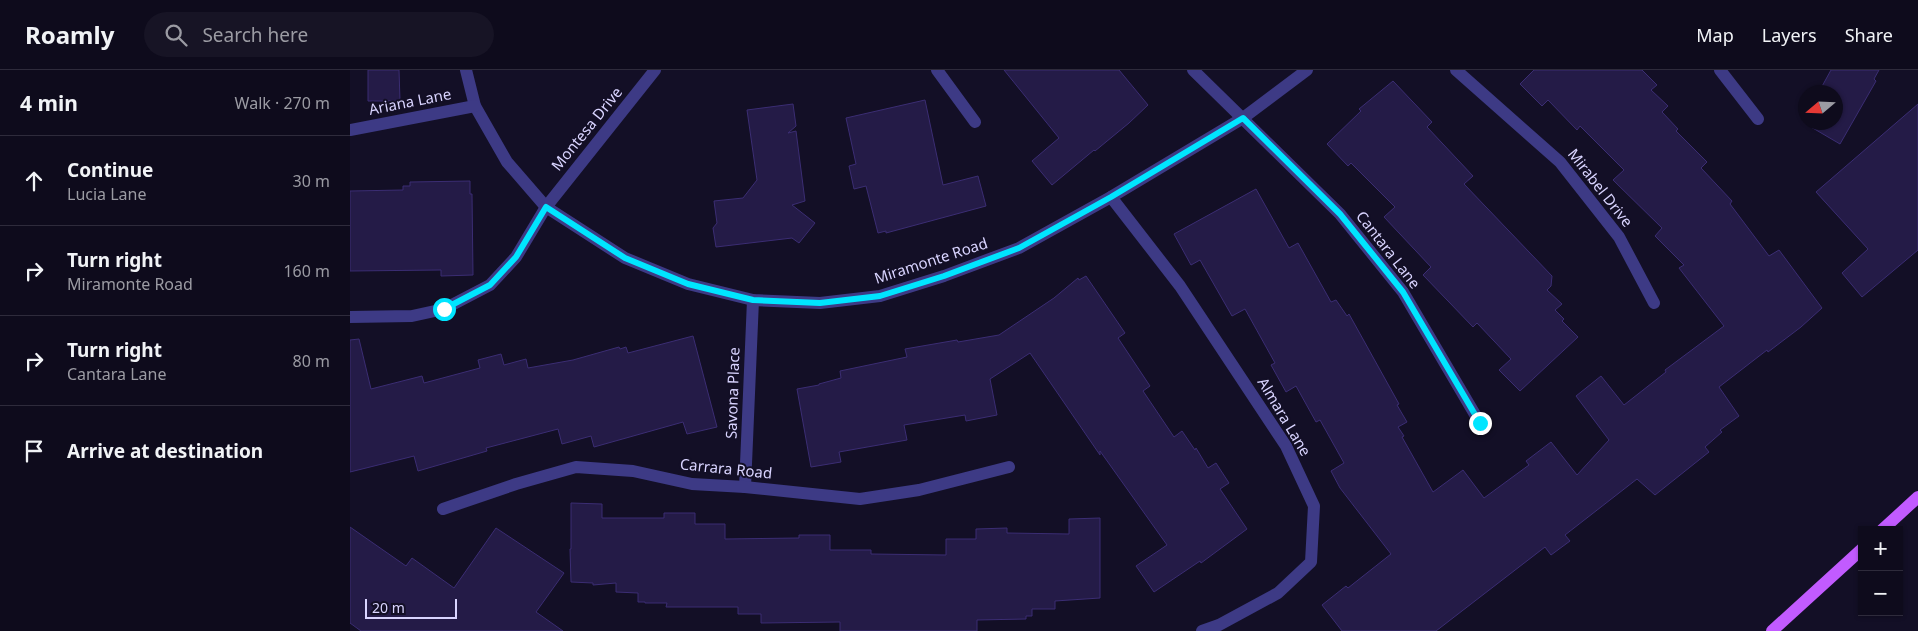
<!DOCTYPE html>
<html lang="en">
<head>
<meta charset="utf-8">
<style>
	:root { --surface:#0e0b1c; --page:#171425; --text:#f1f3f6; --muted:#9b9ba3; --line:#2e2b3b }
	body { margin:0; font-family:"Noto Sans",sans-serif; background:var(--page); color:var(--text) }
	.controls { position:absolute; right:15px; bottom:15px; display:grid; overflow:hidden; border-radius:0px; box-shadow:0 1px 4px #0004 }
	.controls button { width:45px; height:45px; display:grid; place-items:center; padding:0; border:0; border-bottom:1px solid var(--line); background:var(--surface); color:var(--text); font:25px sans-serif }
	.compass { position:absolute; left:1448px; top:15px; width:45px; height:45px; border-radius:50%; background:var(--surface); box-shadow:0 1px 4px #0004; rotate:251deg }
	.scale { position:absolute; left:15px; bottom:12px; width:92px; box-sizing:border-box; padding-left:5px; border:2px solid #d9d4ff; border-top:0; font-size:14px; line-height:18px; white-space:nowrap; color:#d9d4ff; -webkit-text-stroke:4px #130f26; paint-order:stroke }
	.stop { position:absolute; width:15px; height:15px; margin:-11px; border:4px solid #00e5ff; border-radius:50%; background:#fff }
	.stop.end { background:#00e5ff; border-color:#fff; box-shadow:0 1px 5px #0008 }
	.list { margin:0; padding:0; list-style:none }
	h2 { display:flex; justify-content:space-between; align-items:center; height:65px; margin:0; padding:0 20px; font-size:21px }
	h2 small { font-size:16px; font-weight:400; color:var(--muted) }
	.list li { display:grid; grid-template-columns:32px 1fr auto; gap:15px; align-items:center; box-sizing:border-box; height:90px; padding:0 20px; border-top:1px solid var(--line) }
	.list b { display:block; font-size:19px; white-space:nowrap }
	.list p { margin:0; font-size:16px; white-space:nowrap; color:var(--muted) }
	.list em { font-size:16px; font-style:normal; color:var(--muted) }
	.icon { flex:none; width:28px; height:28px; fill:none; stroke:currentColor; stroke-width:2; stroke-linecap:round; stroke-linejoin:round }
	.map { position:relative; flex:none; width:1568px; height:561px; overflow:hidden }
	header { display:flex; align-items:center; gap:30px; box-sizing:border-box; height:70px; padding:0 25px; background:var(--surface); border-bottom:1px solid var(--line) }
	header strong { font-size:24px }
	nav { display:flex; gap:28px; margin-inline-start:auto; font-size:18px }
	.search { width:350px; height:45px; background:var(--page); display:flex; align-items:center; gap:12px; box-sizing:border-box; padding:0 18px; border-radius:28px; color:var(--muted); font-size:19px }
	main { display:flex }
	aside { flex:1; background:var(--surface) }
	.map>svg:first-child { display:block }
	.building { fill:#241b47; stroke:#3b2d73 }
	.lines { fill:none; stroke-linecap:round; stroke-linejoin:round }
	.minor { stroke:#3d3a85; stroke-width:12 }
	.major { stroke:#c25bff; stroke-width:12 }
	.route { stroke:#00e5ff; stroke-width:6 }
	.labels { text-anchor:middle; stroke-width:4; stroke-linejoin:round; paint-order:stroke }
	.street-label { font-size:15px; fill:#d9d4ff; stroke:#130f26 }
</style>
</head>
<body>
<header>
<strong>Roamly</strong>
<div class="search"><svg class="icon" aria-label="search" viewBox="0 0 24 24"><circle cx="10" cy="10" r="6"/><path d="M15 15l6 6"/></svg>Search here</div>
<nav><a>Map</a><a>Layers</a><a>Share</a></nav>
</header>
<main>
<aside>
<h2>4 min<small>Walk · 270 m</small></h2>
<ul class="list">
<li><svg class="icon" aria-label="ahead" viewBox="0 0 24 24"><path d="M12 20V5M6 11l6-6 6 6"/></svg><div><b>Continue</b><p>Lucia Lane</p></div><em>30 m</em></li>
<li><svg class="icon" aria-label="right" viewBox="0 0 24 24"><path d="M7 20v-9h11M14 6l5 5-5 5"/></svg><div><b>Turn right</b><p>Miramonte Road</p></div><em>160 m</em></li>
<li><svg class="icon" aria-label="right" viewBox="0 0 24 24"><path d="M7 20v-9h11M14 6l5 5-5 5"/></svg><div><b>Turn right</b><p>Cantara Lane</p></div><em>80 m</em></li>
<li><svg class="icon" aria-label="arrive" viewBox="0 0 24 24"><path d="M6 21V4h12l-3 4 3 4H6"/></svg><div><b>Arrive at destination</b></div></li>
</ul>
</aside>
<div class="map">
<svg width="1568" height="561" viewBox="0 0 1568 561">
	<rect width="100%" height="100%" fill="#130f26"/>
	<g class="building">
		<path d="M 18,0 L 49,0 L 50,31 L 18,31 Z"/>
		<path d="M 654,0 L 769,0 L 798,35 L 779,53 L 745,81 L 744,80 L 702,115 L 682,91 L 709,68 Z"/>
		<path d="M 1184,0 L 1292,0 L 1307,15 L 1301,20 L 1318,36 L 1312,42 L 1328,59 L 1326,61 L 1357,92 L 1351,98 L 1382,131 L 1380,134 L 1419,186 L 1429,180 L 1472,238 L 1451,257 L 1418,282 L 1417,280 L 1369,317 L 1389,346 L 1370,360 L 1372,362 L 1355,377 L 1359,382 L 1305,425 L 1287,409 L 1215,465 L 1220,471 L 1201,485 L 1195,477 L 1086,561 L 992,561 L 972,535 L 996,516 L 998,518 L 1041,484 L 990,418 L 981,401 L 994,393 L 970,350 L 966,352 L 946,316 L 936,322 L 921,295 L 925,293 L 895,239 L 882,246 L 850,190 L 841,195 L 824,164 L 906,119 L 939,178 L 948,173 L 981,232 L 986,230 L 997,246 L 999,244 L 1049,334 L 1047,335 L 1057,352 L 1048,357 L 1054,366 L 1052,367 L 1083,422 L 1113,400 L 1134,428 L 1179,395 L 1176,391 L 1201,372 L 1227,405 L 1259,370 L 1226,326 L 1251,306 L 1274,335 L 1316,302 L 1315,300 L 1374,256 L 1329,198 L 1334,195 L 1305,166 L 1312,158 L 1263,110 L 1274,100 L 1230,56 L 1227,60 L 1198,30 L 1192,36 L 1170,14 Z"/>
		<path d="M 1481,0 L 1529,0 L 1524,9 L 1526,11 L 1490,74 L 1461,57 L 1463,52 L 1486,52 L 1486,22 L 1475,22 L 1470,20 Z"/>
		<path d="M 1043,11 L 1082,52 L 1077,57 L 1123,106 L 1114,114 L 1202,206 L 1201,216 L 1197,220 L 1212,234 L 1205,240 L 1214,249 L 1212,251 L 1228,267 L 1170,321 L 1149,300 L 1161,289 L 1127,253 L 1123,257 L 1073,205 L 1081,197 L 1034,147 L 1045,137 L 1001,93 L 998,96 L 977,74 L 1011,41 L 1009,39 Z"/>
		<path d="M 575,30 L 593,115 L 628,106 L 636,136 L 536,163 L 536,161 L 528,163 L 516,116 L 504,119 L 499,96 L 506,94 L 496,48 Z"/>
		<path d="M 443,34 L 446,56 L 438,63 L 446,61 L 455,131 L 442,135 L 465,153 L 449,173 L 442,168 L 366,177 L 363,158 L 367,153 L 364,131 L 393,128 L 407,110 L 397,40 Z"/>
		<path d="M 1568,34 L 1568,180 L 1512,227 L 1492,203 L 1518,179 L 1466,122 Z"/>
		<path d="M 120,111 L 120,124 L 122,124 L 123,205 L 91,206 L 91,200 L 0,201 L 0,121 L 53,120 L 53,116 L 60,116 L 60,112 Z"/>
		<path d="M 736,206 L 775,263 L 768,268 L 800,316 L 793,321 L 824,367 L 832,361 L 845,380 L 846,378 L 858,398 L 866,393 L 879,413 L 870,419 L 897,459 L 851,493 L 850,491 L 804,522 L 786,496 L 817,475 L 750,381 L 750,385 L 680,283 L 640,309 L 647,345 L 616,351 L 615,345 L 554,355 L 557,370 L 489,382 L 491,392 L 461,397 L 447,319 L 469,315 L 469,314 L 491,308 L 490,301 L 557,287 L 555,279 L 607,270 L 608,272 L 649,265 L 704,228 L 728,208 L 729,210 Z"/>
		<path d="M 343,266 L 367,357 L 337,364 L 333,352 L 244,377 L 241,366 L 212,374 L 208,359 L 136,378 L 137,381 L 68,401 L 64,386 L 0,402 L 0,270 L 9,269 L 21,319 L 72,306 L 74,313 L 130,298 L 128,290 L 151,284 L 154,295 L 176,289 L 178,298 L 223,290 L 269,277 L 270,279 L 276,277 L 278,283 Z"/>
		<path d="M 221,433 L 252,434 L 252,448 L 314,448 L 314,443 L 345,443 L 345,454 L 375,454 L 375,469 L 449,468 L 449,465 L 480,465 L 480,480 L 521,480 L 521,484 L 596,485 L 596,469 L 626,469 L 626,459 L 657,458 L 657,463 L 719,464 L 719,449 L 750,448 L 750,528 L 705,531 L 705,539 L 682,539 L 682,546 L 676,546 L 676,549 L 627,550 L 627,561 L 490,561 L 490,552 L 411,553 L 411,544 L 388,544 L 388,537 L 316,537 L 317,533 L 295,533 L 295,532 L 288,532 L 288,523 L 266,522 L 266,513 L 243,515 L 243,513 L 221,512 L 220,479 L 221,479 Z"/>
		<path d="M 0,457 L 56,496 L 62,488 L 104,518 L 146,458 L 214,503 L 186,542 L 213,561 L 11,561 L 0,553 Z"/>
	</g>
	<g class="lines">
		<g class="minor">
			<path d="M 116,0 L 125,36 L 157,92 L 196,137 L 275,188 L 338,214 L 403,230 L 470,233 L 530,226 L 594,206 L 669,178 L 761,127 L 893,48 L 957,0"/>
			<path d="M 587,0 L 625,52"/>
			<path d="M 843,0 L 990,144 L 1053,222 L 1130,353"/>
			<path d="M 1106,0 L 1210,92 L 1269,167 L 1304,233"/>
			<path d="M 1370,0 L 1408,49"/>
			<path d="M 0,60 L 125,36"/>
			<path d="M 761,127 L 830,216 L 936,376 L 964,436 L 961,492 L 928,523 L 869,555 L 852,561"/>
			<path d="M 0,247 L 62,246 L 94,239 L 140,215 L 166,187 L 196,137 L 305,0"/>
			<path d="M 395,417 L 403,230"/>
			<path d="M 93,439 L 166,414 L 226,397 L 283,401 L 342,414 L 395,417 L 510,429 L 569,420 L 659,397"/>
		</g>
		<g class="major">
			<path d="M 1532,460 L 1568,427"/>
			<path d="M 1422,561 L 1512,479"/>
		</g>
	</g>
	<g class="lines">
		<path class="route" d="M 94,239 L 140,215 L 166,187 L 196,137 L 275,188 L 338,214 L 403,230 L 470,233 L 530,226 L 594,206 L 669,178 L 761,127 L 893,48 L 990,144 L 1053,222 L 1130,353"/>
	</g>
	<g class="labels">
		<g class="street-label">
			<text transform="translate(60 32) rotate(-11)" y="5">Ariana Lane</text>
			<text transform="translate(237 59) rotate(-51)" y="5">Montesa Drive</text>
			<text transform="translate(1250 118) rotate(52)" y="5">Mirabel Drive</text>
			<text transform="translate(1038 180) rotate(52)" y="5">Cantara Lane</text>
			<text transform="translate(581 191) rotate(-18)" y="5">Miramonte Road</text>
			<text transform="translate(383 323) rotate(-88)" y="5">Savona Place</text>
			<text transform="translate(934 347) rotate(59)" y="5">Almara Lane</text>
			<text transform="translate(376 399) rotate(6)" y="5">Carrara Road</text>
		</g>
	</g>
</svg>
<div class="controls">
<button>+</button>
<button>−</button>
</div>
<svg class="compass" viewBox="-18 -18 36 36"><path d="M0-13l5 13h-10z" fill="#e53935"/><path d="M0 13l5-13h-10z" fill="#9b9ba3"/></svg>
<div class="scale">20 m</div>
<div class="stop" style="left:94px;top:239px"></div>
<div class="stop end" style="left:1130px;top:353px"></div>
</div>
</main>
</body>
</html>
